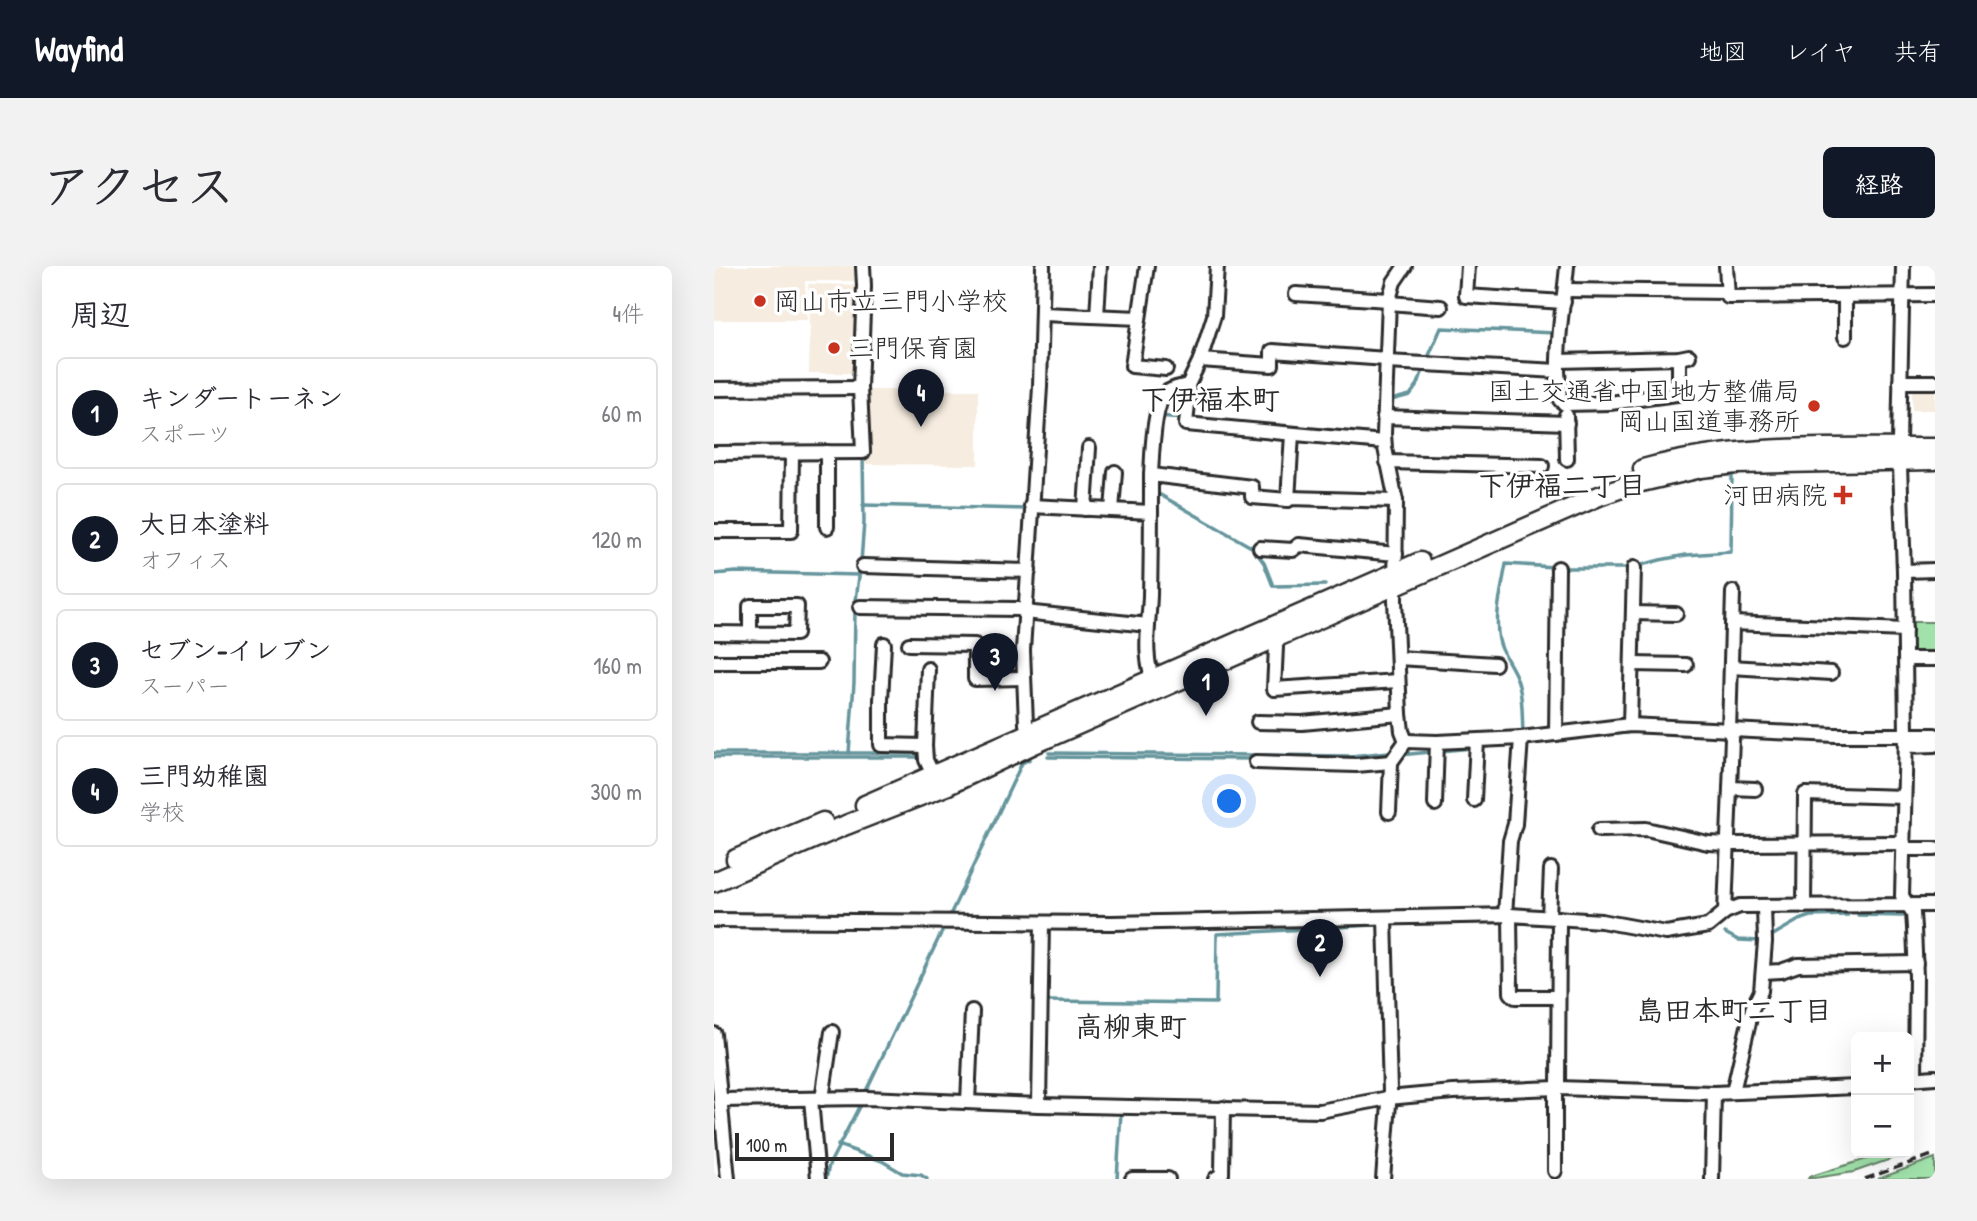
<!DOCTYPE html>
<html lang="ja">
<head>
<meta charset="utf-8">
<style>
	:root { --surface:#fff; --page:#f2f2f3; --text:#2b2b33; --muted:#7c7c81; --line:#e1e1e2; --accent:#111827 }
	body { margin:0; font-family:"Patrick Hand","Klee One",sans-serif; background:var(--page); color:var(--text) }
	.controls { position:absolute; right:21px; bottom:21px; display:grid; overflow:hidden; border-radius:10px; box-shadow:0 7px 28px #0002 }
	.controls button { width:63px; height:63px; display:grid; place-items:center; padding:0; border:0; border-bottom:2px solid var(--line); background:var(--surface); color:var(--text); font:35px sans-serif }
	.scale { position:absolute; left:21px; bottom:18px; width:159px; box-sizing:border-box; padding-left:7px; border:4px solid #2b2b2b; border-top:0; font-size:19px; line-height:24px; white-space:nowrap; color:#2b2b2b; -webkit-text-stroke:5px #fff; paint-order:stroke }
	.you { position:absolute; left:516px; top:536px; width:24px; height:24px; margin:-18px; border:5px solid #fff; border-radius:50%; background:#1a73e8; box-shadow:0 0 0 10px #1a73e833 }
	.badge { display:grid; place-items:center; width:46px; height:46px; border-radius:50%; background:var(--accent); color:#fff; font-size:23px; font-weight:700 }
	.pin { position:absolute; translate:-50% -58px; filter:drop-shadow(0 2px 4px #0008) }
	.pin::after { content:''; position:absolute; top:37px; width:24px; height:21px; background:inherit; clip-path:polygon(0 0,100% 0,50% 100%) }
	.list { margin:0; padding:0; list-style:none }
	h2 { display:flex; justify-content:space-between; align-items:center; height:91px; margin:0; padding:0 28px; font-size:30px }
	h2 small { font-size:23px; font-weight:400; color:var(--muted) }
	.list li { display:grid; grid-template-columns:46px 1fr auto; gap:21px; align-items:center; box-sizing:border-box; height:112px; margin:0 14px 14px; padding:0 14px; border:2px solid var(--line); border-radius:10px }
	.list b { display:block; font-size:26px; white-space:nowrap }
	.list p { margin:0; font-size:23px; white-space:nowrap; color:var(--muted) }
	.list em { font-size:23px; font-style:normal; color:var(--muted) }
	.map { position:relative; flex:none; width:1221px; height:913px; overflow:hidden; border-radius:10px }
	header { display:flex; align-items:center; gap:42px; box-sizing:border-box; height:98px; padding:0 35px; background:var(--accent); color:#fff }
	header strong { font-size:33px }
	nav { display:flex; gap:38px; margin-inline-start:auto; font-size:24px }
	.intro { display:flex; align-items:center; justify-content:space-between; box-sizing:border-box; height:168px; padding:0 42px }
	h1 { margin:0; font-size:49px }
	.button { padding:18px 32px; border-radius:10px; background:var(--accent); color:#fff; font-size:24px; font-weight:700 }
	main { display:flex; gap:42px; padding:0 42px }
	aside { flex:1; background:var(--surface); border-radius:10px; box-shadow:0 7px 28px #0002 }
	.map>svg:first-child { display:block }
	.built { fill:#f6ecdf }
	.green { fill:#a1e1aa; stroke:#66866a; stroke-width:2 }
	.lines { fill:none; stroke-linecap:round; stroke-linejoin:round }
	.stream { stroke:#65959c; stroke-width:3.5 }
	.street-casing { stroke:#2b2b2b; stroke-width:18 }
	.secondary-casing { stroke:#2b2b2b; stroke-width:23 }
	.street { stroke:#fff; stroke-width:12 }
	.secondary { stroke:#fff; stroke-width:18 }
	.rail { stroke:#2b2b2b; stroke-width:3.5; stroke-dasharray:10 5; stroke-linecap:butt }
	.poi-dot { fill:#c8321e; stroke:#fff; stroke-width:2.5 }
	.labels { text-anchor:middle; stroke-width:7; stroke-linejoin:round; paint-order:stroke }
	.poi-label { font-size:26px; fill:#2b2b2b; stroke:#fff; text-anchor:start }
	.neighbourhood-label { font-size:28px; font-weight:bold; fill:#2b2b2b; stroke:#fff }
</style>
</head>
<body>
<header>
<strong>Wayfind</strong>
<nav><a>地図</a><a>レイヤ</a><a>共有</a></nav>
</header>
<div class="intro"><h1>アクセス</h1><a class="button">経路</a></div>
<main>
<aside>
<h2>周辺<small>4件</small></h2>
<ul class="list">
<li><span class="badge">1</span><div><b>キンダートーネン</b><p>スポーツ</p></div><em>60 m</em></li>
<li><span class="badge">2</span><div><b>大日本塗料</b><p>オフィス</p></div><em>120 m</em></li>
<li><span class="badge">3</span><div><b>セブン-イレブン</b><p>スーパー</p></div><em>160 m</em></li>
<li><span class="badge">4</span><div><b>三門幼稚園</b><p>学校</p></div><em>300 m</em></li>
</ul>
</aside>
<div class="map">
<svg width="1221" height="913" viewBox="0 0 1221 913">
	<rect width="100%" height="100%" fill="#fff"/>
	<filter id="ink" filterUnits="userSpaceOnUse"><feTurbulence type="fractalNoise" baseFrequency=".0143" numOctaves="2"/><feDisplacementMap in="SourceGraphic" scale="14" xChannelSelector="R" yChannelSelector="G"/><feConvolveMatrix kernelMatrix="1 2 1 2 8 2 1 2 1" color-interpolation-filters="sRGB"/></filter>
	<g filter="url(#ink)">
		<g class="built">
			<path d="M 0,0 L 145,0 L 146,15 L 91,15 L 93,54 L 0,54 Z"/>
			<path d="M 94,18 L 145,19 L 144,107 L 95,107 L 96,57 Z"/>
			<rect x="1198" y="119" width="23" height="25"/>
			<path d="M 150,124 L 264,124 L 264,199 L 152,198 Z"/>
		</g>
		<g class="green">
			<rect x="1194" y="356" width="27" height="34"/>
			<path d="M 1171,887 L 1194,887 L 1140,906 L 1094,913 L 1095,911 C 1120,902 1146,896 1171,887 Z"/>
			<path d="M 1221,892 L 1221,913 L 1164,913 Z"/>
		</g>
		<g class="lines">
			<g class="stream">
				<path d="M 713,94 L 727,62 L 841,67"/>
				<path d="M 677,134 L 696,129 L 704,118 L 710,101"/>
				<path d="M 444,150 L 468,152"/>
				<path d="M 443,227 L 539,282 L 550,297 L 559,320 L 611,319"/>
				<path d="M 149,239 L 312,243"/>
				<path d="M 147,296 L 150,256 L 149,189"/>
				<path d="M 848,302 L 916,302 L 946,294 L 972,289 L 1017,286 L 1018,210"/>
				<path d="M 0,308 L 22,306 L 145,309"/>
				<path d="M 809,467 C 808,449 809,430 803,413 C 798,399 788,389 785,374 C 780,350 788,322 792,298 L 840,301"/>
				<path d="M 1021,471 L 1048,472"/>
				<path d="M 846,473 L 920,466 L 1013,470"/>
				<path d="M 1168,475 L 1187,476"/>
				<path d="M 766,481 L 793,479"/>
				<path d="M 0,487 L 207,487"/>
				<path d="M 135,487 L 140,417 L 141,342 L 146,303"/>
				<path d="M 335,487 L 637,490 L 675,486"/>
				<path d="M 686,489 L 758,482"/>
				<path d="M 0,491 L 207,491"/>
				<path d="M 334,491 L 538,493"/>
				<path d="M 236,649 L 308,497 L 316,493"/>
				<path d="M 1144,649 L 1189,650"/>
				<path d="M 799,657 L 839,658"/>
				<path d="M 1011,667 L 1024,674 L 1047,675"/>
				<path d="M 1054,672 L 1085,654 L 1096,650 L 1134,649"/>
				<path d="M 333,735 L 502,737 L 503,668 L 677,658 L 792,656"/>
				<path d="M 152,825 L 230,661"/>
				<path d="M 124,879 L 168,895 L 188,907 L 207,909 L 213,913"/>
				<path d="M 112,913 L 115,899 L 148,835"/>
				<path d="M 403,913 L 407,846"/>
			</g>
			<g class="street-casing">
				<g id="street">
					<path d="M 433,0 L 418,100 L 452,103"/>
					<path d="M 503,0 L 500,50 L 486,94 L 474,119 L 475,127 L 472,158 L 670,176"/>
					<path d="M 691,0 L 680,16 L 675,34 L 670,168 L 671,182 L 682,235 L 681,334 L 686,448 L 688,465 L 692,475"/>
					<path d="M 754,0 L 752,30 L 850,36"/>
					<path d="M 1012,0 L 1014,31 L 1221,29"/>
					<path d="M 1189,0 L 1185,174 L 1190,305 L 1192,470 L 1188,630 L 1199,647 L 1200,662 L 1202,711 L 1201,812"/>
					<path d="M 851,24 L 1013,26"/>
					<path d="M 582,28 L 675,34"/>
					<path d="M 1131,30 L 1131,71"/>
					<path d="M 675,37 L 727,41"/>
					<path d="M 329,48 L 425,52"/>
					<path d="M 383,50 L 386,0"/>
					<path d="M 486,94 L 558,99 L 558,85 L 673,93"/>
					<path d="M 844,95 L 965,92 L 975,90"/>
					<path d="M 673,96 L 844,105 C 843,70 850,35 853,0"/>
					<path d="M 844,105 L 846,134 L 851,138 L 896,137 L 970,127"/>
					<path d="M 965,111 L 965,92"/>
					<path d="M 1186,116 L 1221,116"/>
					<path d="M 0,123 L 146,122"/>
					<path d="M 852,149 L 853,193"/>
					<path d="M 670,151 L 853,157"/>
					<path d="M 0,187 L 149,186 L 146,122 L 150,20 L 149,0"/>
					<path d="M 673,196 L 828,200"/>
					<path d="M 437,209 C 438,191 439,139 452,127 C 457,122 467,121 474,119"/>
					<path d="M 574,234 L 578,168"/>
					<path d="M 317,240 L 437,246"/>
					<path d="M 371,243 L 375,182"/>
					<path d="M 398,244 L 401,206"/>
					<path d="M 113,261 L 113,186"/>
					<path d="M 0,265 L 77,265 L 78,187"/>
					<path d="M 546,282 L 579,284 L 585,279 L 682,288"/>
					<path d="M 149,300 L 315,305"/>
					<path d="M 1190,305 L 1221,304"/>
					<path d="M 146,341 L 304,343 L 320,347 L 434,359"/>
					<path d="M 919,347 L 962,348"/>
					<path d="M 1018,357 L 1191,364"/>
					<path d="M 0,367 L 82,368 L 83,340 L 36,340 L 36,368"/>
					<path d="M 559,373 L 562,381 L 560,423 L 684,415"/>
					<path d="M 170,378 L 167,434 L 167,479 L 211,480 L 214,403"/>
					<path d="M 195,378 L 261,379 L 261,413 L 310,412"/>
					<path d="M 684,392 L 781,398"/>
					<path d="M 1192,393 L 1221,393"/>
					<path d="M 0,396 L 105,396"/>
					<path d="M 918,398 L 972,399"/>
					<path d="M 1017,401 L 1117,407"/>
					<path d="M 441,420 C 428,390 435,360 436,329 C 437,289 437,249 437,209 L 538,221 L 538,231 L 574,234 L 577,232 L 682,235"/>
					<path d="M 544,456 L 588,457 L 686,448"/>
					<path d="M 916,459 L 920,302"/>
					<path d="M 842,468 L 844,302"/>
					<path d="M 318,473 L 312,458 L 309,384 L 326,121 L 329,0"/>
					<path d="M 692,475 L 723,476 L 807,472 L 916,459 L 1121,469 L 1221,469"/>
					<path d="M 211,480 L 212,494 L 219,509"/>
					<path d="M 1192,480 L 1221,479"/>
					<path d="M 542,496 L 642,499 L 677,496 L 692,475"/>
					<path d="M 1016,522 L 1041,523"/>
					<path d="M 760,534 L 763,475"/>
					<path d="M 721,538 L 723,476"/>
					<path d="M 675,546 L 677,496"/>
					<path d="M 885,564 L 932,563 L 994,577 L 1015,578 L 1190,577"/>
					<path d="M 1190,583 L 1221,583"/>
					<path d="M 1090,640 L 1091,528 L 1190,531"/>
					<path d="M 1011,646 L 1018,472 L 1015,465 L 1019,326"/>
					<path d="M 791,649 L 796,575 L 801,558 L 807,472"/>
					<path d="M 796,649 L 797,727 L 801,731 L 844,731"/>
					<path d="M 835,651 L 837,603"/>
					<path d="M 0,654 L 398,657 L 796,649 L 887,655 L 952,667 L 994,660 L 1011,646 L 1026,640 L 1221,639"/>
					<path d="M 1049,706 L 1067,705 L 1084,699 L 1202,697"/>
					<path d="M 0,768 L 14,913"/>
					<path d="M 1195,813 L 1221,811"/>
					<path d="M 841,822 L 841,905"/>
					<path d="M 844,822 L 845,652"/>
					<path d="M 1019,826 L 1038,743 L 1047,725 L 1051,676 L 1050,640"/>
					<path d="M 97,833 L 104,913"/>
					<path d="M 108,833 L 118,766"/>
					<path d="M 6,834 L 153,832 L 325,839 L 606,845 L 674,832 L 739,826 L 844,822 L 1000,827 L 1142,821"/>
					<path d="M 254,836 L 258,745"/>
					<path d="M 325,839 L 328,657"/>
					<path d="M 418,913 L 454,913"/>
					<path d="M 501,913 L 508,908 L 509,842"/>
					<path d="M 669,913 L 676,825 L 671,653"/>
					<path d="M 998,913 L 1000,827"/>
				</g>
			</g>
			<g class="secondary-casing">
				<g id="secondary">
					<path d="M 929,203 C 1024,177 1123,182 1221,182"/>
					<path d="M 151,539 L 706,296"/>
					<path d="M 22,593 L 109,556"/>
					<path d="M 0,616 L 132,559 L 234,519 L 320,478 L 807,264 L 885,230 L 919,218 L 987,202 L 1022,198 L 1221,194"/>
				</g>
			</g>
			<use href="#street" class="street"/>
			<use href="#secondary" class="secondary"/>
			<path class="rail" d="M 1151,913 L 1221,888"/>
		</g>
	</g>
	<g class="poi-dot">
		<circle cx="46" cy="35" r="7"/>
		<circle cx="120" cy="82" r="7"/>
		<circle cx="1100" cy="140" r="7"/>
		<path d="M1125.5 218.5h7v7h7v7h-7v7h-7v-7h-7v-7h7z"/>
	</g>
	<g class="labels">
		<g class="poi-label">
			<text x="60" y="44">岡山市立三門小学校</text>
			<text x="134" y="91">三門保育園</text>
			<text x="1086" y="134" text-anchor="end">国土交通省中国地方整備局<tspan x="1086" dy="30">岡山国道事務所</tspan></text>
			<text x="1113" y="238" text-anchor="end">河田病院</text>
		</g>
		<g class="neighbourhood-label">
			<text x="496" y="143">下伊福本町</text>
			<text x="848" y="229">下伊福二丁目</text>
			<text x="1020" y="754">島田本町二丁目</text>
			<text x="417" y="770">高柳東町</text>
		</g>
	</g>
</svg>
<div class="controls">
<button>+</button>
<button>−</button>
</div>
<div class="scale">100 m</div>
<div class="you"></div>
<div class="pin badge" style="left:492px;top:450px">1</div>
<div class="pin badge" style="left:606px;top:711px">2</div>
<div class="pin badge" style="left:281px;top:425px">3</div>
<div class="pin badge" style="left:207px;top:161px">4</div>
</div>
</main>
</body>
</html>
